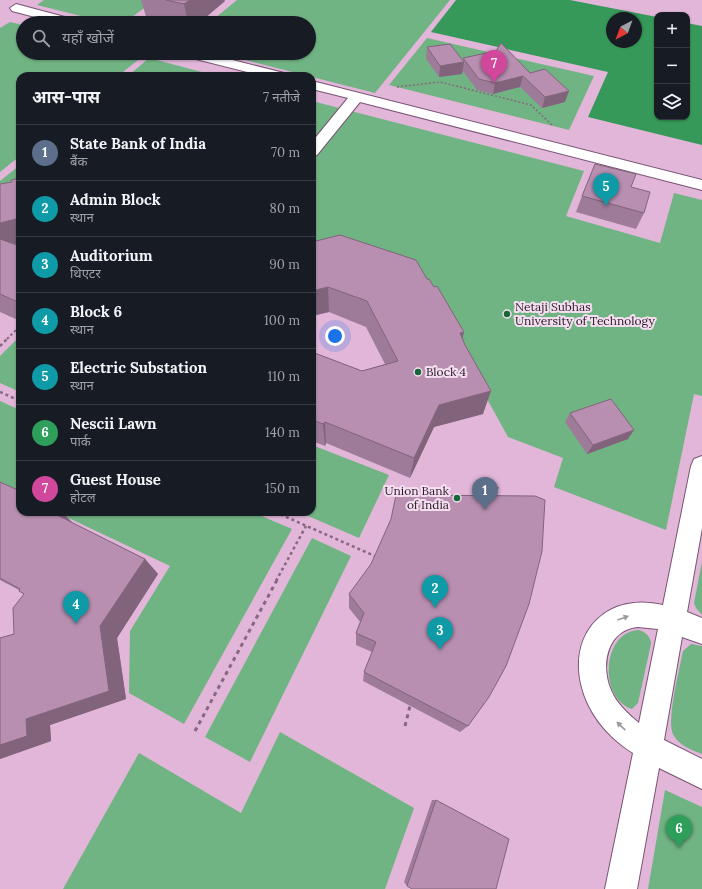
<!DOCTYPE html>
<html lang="hi">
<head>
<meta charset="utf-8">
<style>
	:root { --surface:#171b24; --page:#242831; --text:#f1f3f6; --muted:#9ea1a6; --line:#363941; --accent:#d93025 }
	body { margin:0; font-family:Lora,"Noto Sans Devanagari",serif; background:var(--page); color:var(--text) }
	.controls { position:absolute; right:12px; top:12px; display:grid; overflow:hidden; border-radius:8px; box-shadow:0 1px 3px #0004 }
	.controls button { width:36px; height:36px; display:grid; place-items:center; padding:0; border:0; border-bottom:1px solid var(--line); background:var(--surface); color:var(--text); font:20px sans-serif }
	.compass { position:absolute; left:606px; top:12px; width:36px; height:36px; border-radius:50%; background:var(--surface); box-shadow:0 1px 3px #0004; rotate:221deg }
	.you { position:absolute; left:335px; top:336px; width:14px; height:14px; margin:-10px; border:3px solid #fff; border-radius:50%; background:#1a73e8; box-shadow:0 0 0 6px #1a73e833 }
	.badge { display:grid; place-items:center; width:26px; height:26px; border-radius:50%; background:var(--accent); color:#fff; font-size:13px; font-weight:700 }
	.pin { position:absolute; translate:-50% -33px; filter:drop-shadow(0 1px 2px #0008) }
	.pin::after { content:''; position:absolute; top:21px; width:14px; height:12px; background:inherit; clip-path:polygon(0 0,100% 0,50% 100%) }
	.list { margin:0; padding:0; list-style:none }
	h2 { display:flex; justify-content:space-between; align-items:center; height:52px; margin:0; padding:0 16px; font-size:17px }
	h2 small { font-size:13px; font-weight:400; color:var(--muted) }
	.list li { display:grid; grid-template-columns:26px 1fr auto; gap:12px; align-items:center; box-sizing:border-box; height:56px; padding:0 16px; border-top:1px solid var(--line) }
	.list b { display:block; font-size:15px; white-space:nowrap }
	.list p { margin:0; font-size:13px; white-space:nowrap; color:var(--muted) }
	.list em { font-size:13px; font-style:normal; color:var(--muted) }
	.icon { flex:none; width:22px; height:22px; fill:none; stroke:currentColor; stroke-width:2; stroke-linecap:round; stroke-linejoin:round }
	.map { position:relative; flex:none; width:702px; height:889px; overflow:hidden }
	.search { position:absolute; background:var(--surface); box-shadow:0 1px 3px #0004; left:16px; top:16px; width:300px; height:44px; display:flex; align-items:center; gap:10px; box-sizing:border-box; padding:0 14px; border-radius:22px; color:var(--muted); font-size:15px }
	.panel { position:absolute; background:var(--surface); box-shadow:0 1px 3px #0004; left:16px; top:72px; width:300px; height:444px; border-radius:12px }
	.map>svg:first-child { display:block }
	.green { fill:#71b483 }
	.forest { fill:#369959; fill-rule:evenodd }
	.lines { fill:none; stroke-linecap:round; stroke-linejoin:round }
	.minor-casing { stroke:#7a5474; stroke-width:2 }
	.path-far3 { stroke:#866880; stroke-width:1.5; stroke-dasharray:2 2; stroke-linecap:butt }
	.path-far2 { stroke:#866880; stroke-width:2; stroke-dasharray:2.5 2.5; stroke-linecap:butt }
	.path-far1 { stroke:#866880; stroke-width:2.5; stroke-dasharray:3 3; stroke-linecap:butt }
	.path { stroke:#866880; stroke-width:3; stroke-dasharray:4 4; stroke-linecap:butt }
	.minor { fill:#fff; fill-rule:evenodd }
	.wall { fill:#9e7b98 }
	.shaded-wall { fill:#81647c }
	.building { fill:#b88fb1; stroke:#81647c }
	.oneway { fill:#9f989e }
	.poi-dot { fill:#176736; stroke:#f4def0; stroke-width:1.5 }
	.labels { text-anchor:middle; stroke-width:4; stroke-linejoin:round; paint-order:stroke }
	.poi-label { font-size:12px; fill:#2a1a27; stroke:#f4def0; text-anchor:start }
</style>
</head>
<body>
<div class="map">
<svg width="702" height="889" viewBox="0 0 702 889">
	<rect width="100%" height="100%" fill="#e1b6d9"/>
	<g class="green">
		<path d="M 44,0 L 155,0 L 124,23 L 109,23 L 37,5 Z"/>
		<path d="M 237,0 L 450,0 L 375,93 L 218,53 L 309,53 L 309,23 L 209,23 Z"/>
		<path d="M 10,22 L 23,25 L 23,53 L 129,53 L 143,56 L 118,76 L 20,76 L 20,156 L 0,172 L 0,28 Z"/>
		<path d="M 427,38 L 594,76 L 569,130 L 389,85 Z"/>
		<path d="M 149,58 L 217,76 L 128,76 Z"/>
		<path d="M 312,101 L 584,171 L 566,216 L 660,243 L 674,193 L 702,200 L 702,396 L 694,394 L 666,530 L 554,487 L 563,458 L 508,437 L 420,277 L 312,260 Z"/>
		<path d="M 20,165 L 20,204 L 0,208 L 0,181 Z"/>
		<path d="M 20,336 L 20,392 L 0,383 L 0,356 Z"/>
		<path d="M 0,401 L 20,410 L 20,493 L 0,483 Z"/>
		<path d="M 312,445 L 389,475 L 359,538 L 299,512 L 312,512 Z"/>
		<path d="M 56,512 L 252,512 L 292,529 L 184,724 L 129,693 L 130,631 L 170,566 Z"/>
		<path d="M 312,538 L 351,556 L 250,762 L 205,737 Z"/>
		<path d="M 702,561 L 702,615 L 696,608 L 694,603 Z"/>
		<path d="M 638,630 C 645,631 651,637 651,644 L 638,703 L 632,709 C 599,699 601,633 638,630 Z"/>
		<path d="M 691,644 L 702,646 L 702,754 C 692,750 680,746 674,736 C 665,724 680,668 683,651 Z"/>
		<path d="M 280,732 L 414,808 L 385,889 L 63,889 L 139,753 L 241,813 Z"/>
		<path d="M 665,790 L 702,807 L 702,889 L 648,889 Z"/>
	</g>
	<path class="forest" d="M 456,0 L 570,0 L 657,17 L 657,117 L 687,117 L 687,23 L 702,26 L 702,145 L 588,117 L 608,72 L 431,32 ZM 612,18 L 636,18 L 636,42 L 612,42 Z"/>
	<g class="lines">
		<g class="minor-casing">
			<g id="minor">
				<path d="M 16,4 L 76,20 L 78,23 L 58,23 L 12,11 L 10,8 Z"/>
				<path d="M 182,53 L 205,53 L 284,73 L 286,76 L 263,76 L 184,56 Z"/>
				<path d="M 312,81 L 702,180 L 702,190 L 360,102 L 317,155 L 312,157 L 312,142 L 348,98 L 312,89 Z"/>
				<path d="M 702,456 L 702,528 L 687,612 L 702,618 L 702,644 L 682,637 L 664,740 L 702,759 L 702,789 L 659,768 L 637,889 L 605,889 L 633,753 C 608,737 588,714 581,684 C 569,630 609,592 663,605 L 691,466 L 694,459 ZM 638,627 L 658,629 L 639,723 C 628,714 616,703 611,690 C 600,665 607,630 638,627 Z"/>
			</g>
		</g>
		<path class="path-far3" d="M 397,87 L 440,82 L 531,105 L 553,126"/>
		<path class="path-far2" d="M 7,339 L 20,326"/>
		<g class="path-far1">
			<path d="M 0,346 L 8,338"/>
			<path d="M 0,392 L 20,401"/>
			<path d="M 492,499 L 498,487"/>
			<path d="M 275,512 L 377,557"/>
			<path d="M 276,581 L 306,526"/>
		</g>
		<g class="path">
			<path d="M 405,726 L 410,706"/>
			<path d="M 195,731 L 277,580"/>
		</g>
		<use href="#minor" class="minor"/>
	</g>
	<g class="wall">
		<path d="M 141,0 L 224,0 L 225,1 L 199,23 L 159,23 L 147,20 Z"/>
		<path d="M 427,47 L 463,61 L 463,58 L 530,73 L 565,102 L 542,108 L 520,87 L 493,94 L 477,90 L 463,71 L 462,74 L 439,77 L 426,59 Z"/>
		<path d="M 20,178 L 20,321 L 0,312 L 0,187 Z"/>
		<path d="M 631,187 L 644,213 L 636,229 L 576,212 L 582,196 Z"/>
		<path d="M 312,242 L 427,279 L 434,287 L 464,332 L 462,339 L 483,414 L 434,427 L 410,478 L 326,443 L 325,446 L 312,441 L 312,352 L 362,371 L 385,364 L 366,327 L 329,312 L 312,316 Z"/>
		<path d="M 570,413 L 628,439 L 587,454 L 565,422 Z"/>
		<path d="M 0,482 L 62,512 L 73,523 L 145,559 L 158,574 L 117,638 L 126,699 L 50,725 L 51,741 L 0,759 L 0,638 L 14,634 L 24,594 L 19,590 L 0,580 Z"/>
		<path d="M 349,594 L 468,726 L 460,732 L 363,681 L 364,672 L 372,652 L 356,645 L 356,633 L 360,622 L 349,608 Z"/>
		<path d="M 432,800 L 436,800 L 407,886 L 404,882 Z"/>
	</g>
	<g class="shaded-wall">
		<path d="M 190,0 L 224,0 L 225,1 L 199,23 L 188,23 L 184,4 Z"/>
		<path d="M 464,62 L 462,74 L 439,77 L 440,66 Z"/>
		<path d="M 523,76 L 520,87 L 493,94 L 495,83 Z"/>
		<path d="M 569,91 L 565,102 L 542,108 L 545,97 Z"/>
		<path d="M 20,218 L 20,248 L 0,253 L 0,223 Z"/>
		<path d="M 328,287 L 329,312 L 312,316 L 312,291 Z"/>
		<path d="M 464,332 L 458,357 L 460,333 Z"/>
		<path d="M 491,391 L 483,414 L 434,427 L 410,478 L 414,458 L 439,405 Z"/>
		<path d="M 325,422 L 326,443 L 325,446 L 323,424 Z"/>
		<path d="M 634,430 L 628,439 L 587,454 L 593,445 Z"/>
		<path d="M 59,512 L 62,512 L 78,529 L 57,515 Z"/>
		<path d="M 145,559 L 158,574 L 117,638 L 126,699 L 50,725 L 51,741 L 0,759 L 0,745 L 26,719 L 100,626 Z"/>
	</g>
	<g class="building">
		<path d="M 166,0 L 190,0 L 184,4 Z"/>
		<path d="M 501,43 L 530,73 L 545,69 L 569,91 L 545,97 L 523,76 L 495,83 L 479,79 L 463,58 L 496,51 Z"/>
		<path d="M 450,44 L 464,62 L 440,66 L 427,47 Z"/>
		<path d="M 595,164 L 636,174 L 631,187 L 650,192 L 644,213 L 582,196 Z"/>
		<path d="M 20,178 L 20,218 L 0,223 L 0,184 L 12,182 L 11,180 Z"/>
		<path d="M 340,235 L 416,260 L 427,279 L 429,279 L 434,287 L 437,286 L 464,332 L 460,333 L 465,345 L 491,391 L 439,405 L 414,458 L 325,422 L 323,424 L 312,420 L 312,352 L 362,371 L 398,361 L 367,301 L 328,287 L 312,291 L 312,242 Z"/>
		<path d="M 0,239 L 20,246 L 20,303 L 0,294 Z"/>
		<path d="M 611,399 L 634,430 L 593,445 L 570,413 Z"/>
		<path d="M 0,482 L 20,491 L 20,512 L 59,512 L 57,515 L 145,559 L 100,626 L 109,691 L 26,719 L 27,736 L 0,745 L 0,638 L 14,634 L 13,608 L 24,594 L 19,591 L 20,589 L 0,578 Z"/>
		<path d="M 396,495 L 535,496 L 545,500 L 542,551 L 529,604 L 506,666 L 489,697 L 468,726 L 364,672 L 376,642 L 356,633 L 364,613 L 349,594 L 371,564 L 391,519 Z"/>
		<path d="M 436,800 L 509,839 L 496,889 L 412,889 L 407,886 Z"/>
	</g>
	<defs><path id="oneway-solid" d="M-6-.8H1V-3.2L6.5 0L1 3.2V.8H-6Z"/></defs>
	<g class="oneway">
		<use href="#oneway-solid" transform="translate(623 618) rotate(-20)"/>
		<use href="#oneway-solid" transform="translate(621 726) rotate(-136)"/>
	</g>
	<g class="poi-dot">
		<circle cx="507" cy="314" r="4"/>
		<circle cx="418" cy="372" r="4"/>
		<circle cx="457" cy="498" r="4"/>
	</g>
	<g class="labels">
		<g class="poi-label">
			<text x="515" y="311">Netaji Subhas<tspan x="515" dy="14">University of Technology</tspan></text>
			<text x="426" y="376">Block 4</text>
			<text x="449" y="495" text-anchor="end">Union Bank<tspan x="449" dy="14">of India</tspan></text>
		</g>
	</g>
</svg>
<div class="controls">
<button>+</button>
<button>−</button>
<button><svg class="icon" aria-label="layers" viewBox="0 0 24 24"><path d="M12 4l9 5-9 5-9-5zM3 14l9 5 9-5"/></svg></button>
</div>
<svg class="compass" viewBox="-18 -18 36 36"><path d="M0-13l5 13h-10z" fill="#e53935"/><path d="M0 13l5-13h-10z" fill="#9ea1a6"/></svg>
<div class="you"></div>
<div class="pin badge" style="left:485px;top:510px;background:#5c6f8a">1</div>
<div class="pin badge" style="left:435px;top:608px;background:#0f9aa8">2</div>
<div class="pin badge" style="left:440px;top:650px;background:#0f9aa8">3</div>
<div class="pin badge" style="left:76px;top:624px;background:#0f9aa8">4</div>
<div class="pin badge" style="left:606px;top:206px;background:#0f9aa8">5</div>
<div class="pin badge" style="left:679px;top:848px;background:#2e9e5b">6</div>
<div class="pin badge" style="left:494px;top:83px;background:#d1479c">7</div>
<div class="search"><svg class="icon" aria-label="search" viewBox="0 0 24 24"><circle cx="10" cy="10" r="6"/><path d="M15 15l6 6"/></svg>यहाँ खोजें</div>
<section class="panel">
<h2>आस-पास<small>7 नतीजे</small></h2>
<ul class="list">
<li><span class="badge" style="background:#5c6f8a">1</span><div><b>State Bank of India</b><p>बैंक</p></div><em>70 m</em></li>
<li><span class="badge" style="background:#0f9aa8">2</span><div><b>Admin Block</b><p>स्थान</p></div><em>80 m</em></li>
<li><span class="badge" style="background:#0f9aa8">3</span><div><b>Auditorium</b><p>थिएटर</p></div><em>90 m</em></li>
<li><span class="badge" style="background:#0f9aa8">4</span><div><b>Block 6</b><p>स्थान</p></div><em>100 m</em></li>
<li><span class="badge" style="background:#0f9aa8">5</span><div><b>Electric Substation</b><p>स्थान</p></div><em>110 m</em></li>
<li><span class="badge" style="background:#2e9e5b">6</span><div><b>Nescii Lawn</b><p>पार्क</p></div><em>140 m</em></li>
<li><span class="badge" style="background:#d1479c">7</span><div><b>Guest House</b><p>होटल</p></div><em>150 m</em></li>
</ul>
</section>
</div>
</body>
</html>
